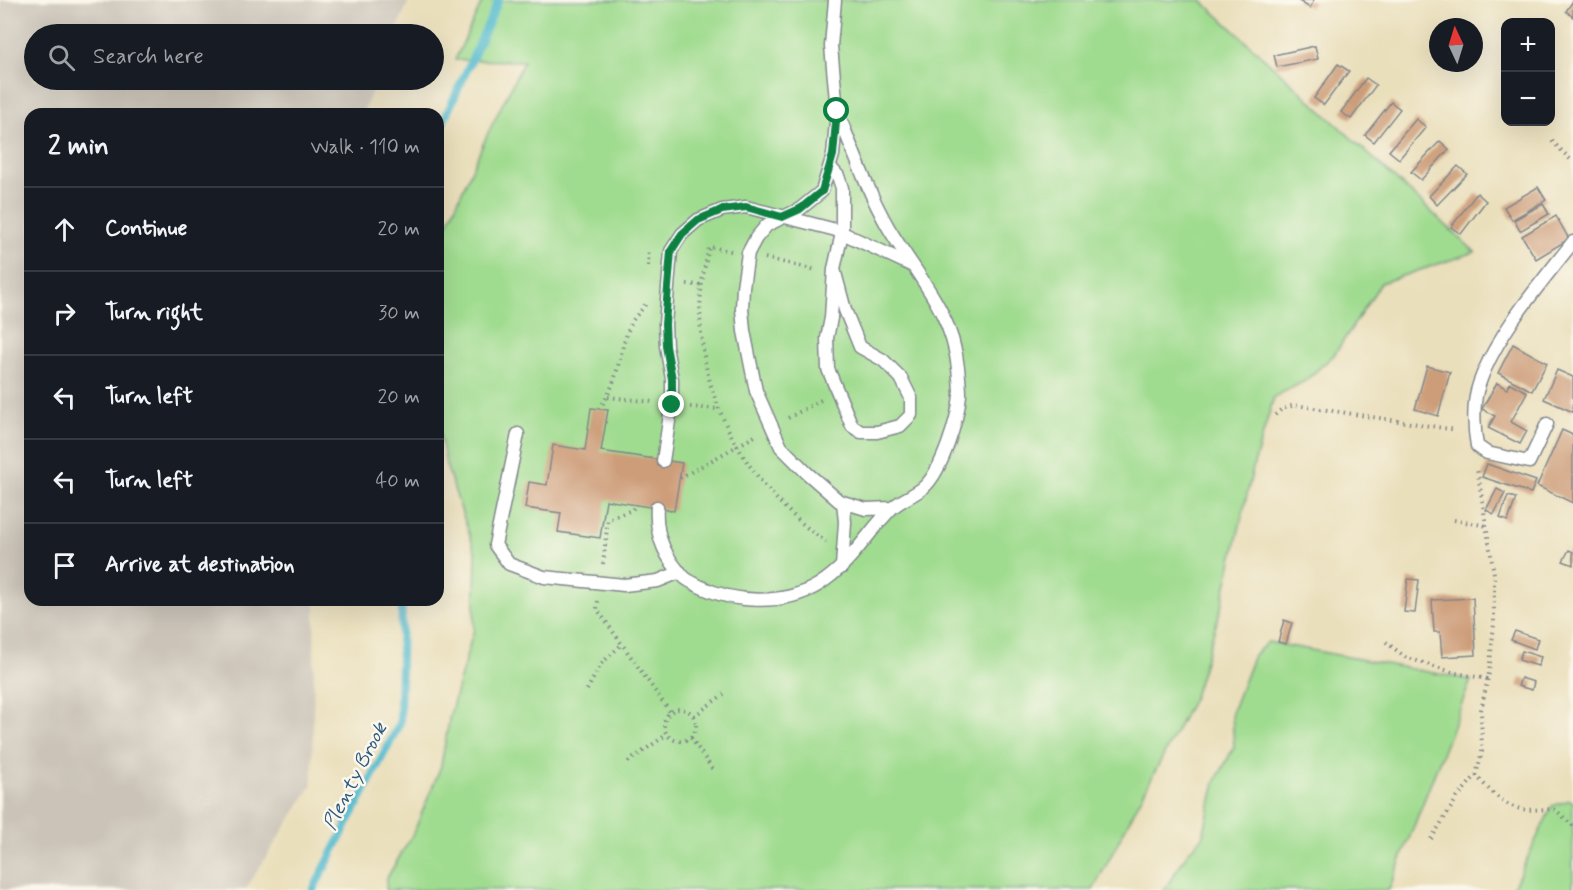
<!DOCTYPE html>
<html lang="en">
<head>
<meta charset="utf-8">
<style>
	:root { --surface:#171b24; --page:#242831; --text:#f1f3f6; --muted:#9ea1a6; --line:#363941 }
	body { margin:0; font-family:Mynerve,sans-serif; background:var(--page); color:var(--text) }
	.controls { position:absolute; right:18px; top:18px; display:grid; overflow:hidden; border-radius:12px; box-shadow:0 6px 24px #0002 }
	.controls button { width:54px; height:54px; display:grid; place-items:center; padding:0; border:0; border-bottom:2px solid var(--line); background:var(--surface); color:var(--text); font:30px sans-serif }
	.compass { position:absolute; left:1429px; top:18px; width:54px; height:54px; border-radius:50%; background:var(--surface); box-shadow:0 6px 24px #0002; rotate:356deg }
	.stop { position:absolute; width:18px; height:18px; margin:-14px; border:4px solid #0b8043; border-radius:50%; background:#fff }
	.stop.end { background:#0b8043; border-color:#fff; box-shadow:0 2px 6px #0008 }
	.list { margin:0; padding:0; list-style:none }
	h2 { display:flex; justify-content:space-between; align-items:center; height:78px; margin:0; padding:0 24px; font-size:26px }
	h2 small { font-size:20px; font-weight:400; color:var(--muted) }
	.list li { display:grid; grid-template-columns:39px 1fr auto; gap:18px; align-items:center; box-sizing:border-box; height:84px; padding:0 24px; border-top:2px solid var(--line) }
	.list b { display:block; font-size:22px; white-space:nowrap }
	.list em { font-size:20px; font-style:normal; color:var(--muted) }
	.icon { flex:none; width:33px; height:33px; fill:none; stroke:currentColor; stroke-width:2; stroke-linecap:round; stroke-linejoin:round }
	.map { position:relative; flex:none; width:1573px; height:890px; overflow:hidden }
	.search { position:absolute; background:var(--surface); box-shadow:0 6px 24px #0002; left:24px; top:24px; width:420px; height:66px; display:flex; align-items:center; gap:15px; box-sizing:border-box; padding:0 21px; border-radius:33px; color:var(--muted); font-size:22px }
	.panel { position:absolute; background:var(--surface); box-shadow:0 6px 24px #0002; left:24px; top:108px; width:420px; height:498px; border-radius:18px }
	.map>svg:first-child { display:block }
	.industrial { fill:#cbc3b8 }
	.green { fill:#a0dc90; stroke:#5e8677; stroke-width:1.5 }
	.lines { fill:none; stroke-linecap:round; stroke-linejoin:round }
	.stream { stroke:#51bace; stroke-width:8 }
	.building { fill:#cd9d79 }
	.lane-casing { stroke:#82878c; stroke-width:15 }
	.path { stroke:#82878c; stroke-width:4; stroke-dasharray:1.5 4.5; stroke-linecap:butt }
	.lane { stroke:#fff; stroke-width:12 }
	.route { stroke:#0b8043; stroke-width:8 }
	.labels { text-anchor:middle; stroke-width:5; stroke-linejoin:round; paint-order:stroke }
	.water-label { font-size:20px; font-style:italic; fill:#2b5980; stroke:#fbf7ec }
</style>
</head>
<body>
<div class="map">
<svg width="1573" height="890" viewBox="0 0 1573 890">
	<rect width="100%" height="100%" fill="#fbf7ec"/>
	<filter id="ink" filterUnits="userSpaceOnUse"><feTurbulence type="fractalNoise" baseFrequency=".0167" numOctaves="2"/><feDisplacementMap in="SourceGraphic" scale="12" xChannelSelector="R" yChannelSelector="G"/><feConvolveMatrix kernelMatrix="1 2 1 2 8 2 1 2 1" color-interpolation-filters="sRGB"/></filter>
	<filter id="wash" filterUnits="userSpaceOnUse"><feTurbulence type="fractalNoise" baseFrequency=".008" numOctaves="4" result="noise"/><feDisplacementMap in="SourceGraphic" scale="24" xChannelSelector="R" yChannelSelector="G"/><feGaussianBlur stdDeviation="1.35" result="paint"/><feColorMatrix in="noise" values="0 0 0 0 0 0 0 0 0 0 0 0 0 0 0 0 0 1.4 0 .05"/><feComposite in="paint" operator="in"/></filter>
	<g filter="url(#wash)">
		<rect width="100%" height="100%" fill="#eadfbb"/>
		<path class="industrial" d="M 0,0 L 409,0 L 395,34 L 34,34 L 34,80 L 377,80 L 362,114 L 30,114 L 30,600 L 315,600 L 312,785 L 245,890 L 0,890 Z"/>
		<g class="green">
			<path d="M 483,0 L 1201,0 L 1475,252 L 1381,283 L 1334,355 L 1305,381 L 1274,397 L 1254,464 L 1221,608 L 1194,697 L 1093,890 L 386,890 L 387,878 L 414,832 L 441,766 L 450,715 L 474,629 L 476,554 L 446,465 L 438,422 L 438,246 L 488,133 L 524,61 L 455,60 Z"/>
			<path d="M 1268,642 L 1471,680 L 1389,890 L 1164,890 L 1189,851 L 1203,837 L 1215,782 L 1234,747 L 1232,712 L 1254,655 Z"/>
			<path d="M 1570,800 L 1573,802 L 1573,890 L 1512,890 L 1552,806 Z"/>
		</g>
		<g class="lines">
			<g class="stream">
				<path d="M 438,133 L 499,0"/>
				<path d="M 313,890 L 400,723 L 402,600"/>
			</g>
		</g>
		<g id="blocks">
			<g class="building">
				<path d="M 1297,0 L 1314,0 L 1310,8 Z"/>
				<path d="M 1573,1 L 1573,17 L 1566,11 Z"/>
				<path d="M 1315,46 L 1318,59 L 1277,67 L 1274,55 Z"/>
				<path d="M 1338,64 L 1349,71 L 1324,105 L 1314,98 Z"/>
				<path d="M 1366,78 L 1376,85 L 1351,119 L 1341,112 Z"/>
				<path d="M 1391,102 L 1400,109 L 1374,142 L 1365,135 Z"/>
				<path d="M 1416,119 L 1426,127 L 1399,159 L 1389,151 Z"/>
				<path d="M 1440,141 L 1449,149 L 1421,180 L 1411,172 Z"/>
				<path d="M 1458,166 L 1467,174 L 1437,205 L 1429,196 Z"/>
				<path d="M 1538,187 L 1546,200 L 1512,220 L 1504,207 Z"/>
				<path d="M 1477,193 L 1486,201 L 1461,234 L 1451,227 Z"/>
				<path d="M 1543,204 L 1549,214 L 1520,231 L 1514,220 Z"/>
				<path d="M 1556,216 L 1569,239 L 1536,259 L 1522,236 Z"/>
				<path d="M 1513,344 L 1547,363 L 1532,391 L 1498,373 Z"/>
				<path d="M 1427,366 L 1450,372 L 1438,416 L 1415,409 Z"/>
				<path d="M 1557,370 L 1573,377 L 1573,412 L 1544,399 Z"/>
				<path d="M 1497,383 L 1507,389 L 1510,383 L 1527,392 L 1511,422 L 1527,431 L 1520,444 L 1488,428 L 1495,416 L 1482,409 Z"/>
				<path d="M 591,408 L 608,410 L 601,451 L 682,463 L 674,511 L 606,500 L 600,538 L 558,532 L 561,513 L 525,508 L 529,482 L 547,485 L 553,445 L 585,450 Z"/>
				<path d="M 1562,430 L 1573,435 L 1573,503 L 1537,486 Z"/>
				<path d="M 1487,464 L 1536,481 L 1531,493 L 1482,477 Z"/>
				<path d="M 1497,489 L 1505,493 L 1494,514 L 1486,510 Z"/>
				<path d="M 1508,496 L 1516,498 L 1508,521 L 1500,518 Z"/>
				<path d="M 1569,550 L 1573,552 L 1573,565 L 1563,561 Z"/>
				<path d="M 1408,579 L 1419,580 L 1415,613 L 1404,612 Z"/>
				<path d="M 1473,598 L 1476,655 L 1442,657 L 1440,632 L 1434,632 L 1432,600 Z"/>
				<path d="M 1284,620 L 1292,623 L 1286,644 L 1278,642 Z"/>
				<path d="M 1515,631 L 1538,639 L 1535,649 L 1511,640 Z"/>
				<path d="M 1522,651 L 1541,657 L 1538,666 L 1519,660 Z"/>
				<path d="M 1521,678 L 1534,682 L 1532,690 L 1518,686 Z"/>
			</g>
		</g>
	</g>
	<g filter="url(#ink)">
		<use href="#blocks" fill-opacity="0" stroke="#82878c" stroke-width="1.5"/>
		<g class="lines">
			<g class="lane-casing">
				<g id="lane">
					<path d="M 835,0 L 831,46 L 837,111"/>
					<path d="M 830,167 L 838,176 L 842,188 L 842,233 L 834,269 L 845,310 L 860,347 L 883,360 L 901,378 L 911,398 L 911,415 L 900,426 L 877,432 L 861,432 L 852,426 L 828,369 L 827,338 L 831,318 L 834,269"/>
					<path d="M 1547,424 L 1529,462 L 1487,453 L 1477,446 C 1474,430 1473,407 1477,391 C 1491,340 1541,283 1573,242"/>
					<path d="M 518,434 L 495,545 L 509,564 L 544,577 L 624,585 L 658,581 L 680,572"/>
					<path d="M 663,461 L 672,401 L 672,379 L 666,346 L 665,324 L 671,251 L 682,234 L 698,220 L 722,210 L 746,207 L 836,230 L 911,265"/>
					<path d="M 657,507 C 655,534 665,558 684,577 C 688,581 694,583 699,586 C 734,603 783,606 818,585 C 850,565 865,536 890,510 C 899,500 914,496 924,487 C 942,471 958,419 960,395 C 960,387 959,377 958,368 C 952,310 916,275 888,227 C 867,190 853,150 837,111 L 833,155 L 822,191 L 800,209 L 767,225 L 756,238 L 748,253 L 743,287 L 742,309 L 744,331 L 756,391 L 781,447 L 807,473 L 839,501 L 866,509 L 892,508"/>
					<path d="M 842,567 L 845,522 L 843,502"/>
				</g>
			</g>
			<g class="path">
				<path d="M 1552,141 L 1573,162"/>
				<path d="M 731,251 L 709,247 C 706,262 702,277 701,292 C 693,392 745,485 826,542"/>
				<path d="M 765,258 L 816,270"/>
				<path d="M 648,266 L 649,249"/>
				<path d="M 687,284 L 701,285"/>
				<path d="M 608,397 L 653,402"/>
				<path d="M 690,407 L 719,409"/>
				<path d="M 599,409 C 620,381 617,356 630,326 C 633,317 642,311 646,303"/>
				<path d="M 1275,415 L 1282,409 L 1295,405 L 1456,430"/>
				<path d="M 788,418 L 821,400"/>
				<path d="M 680,478 L 755,436"/>
				<path d="M 1454,520 L 1487,526"/>
				<path d="M 603,564 L 608,519 L 632,510 L 636,504"/>
				<path d="M 598,601 L 597,609 L 670,712"/>
				<path d="M 1386,642 L 1405,657 L 1455,673 L 1488,679"/>
				<path d="M 587,690 L 601,664 L 622,644"/>
				<circle cx="680" cy="725" r="16"/>
				<path d="M 694,716 L 724,694"/>
				<path d="M 691,738 L 713,770"/>
				<path d="M 628,762 L 666,735"/>
				<path d="M 1476,775 C 1488,789 1503,806 1522,809 C 1533,811 1545,808 1556,810 L 1573,826"/>
				<path d="M 1431,839 L 1457,798 L 1476,775 L 1482,752 L 1481,710 L 1489,673 L 1494,624 L 1494,574 L 1477,468"/>
			</g>
			<use href="#lane" class="lane"/>
		</g>
	</g>
	<g class="lines" filter="url(#ink)">
		<path class="route" d="M 672,405 L 672,379 L 666,346 L 665,324 L 671,251 L 682,234 L 698,220 L 722,210 L 746,207 L 782,217 L 800,209 L 822,191 L 833,155 L 837,111"/>
	</g>
	<g class="labels">
		<g class="water-label">
			<text transform="translate(354 776) rotate(-63)" y="7">Plenty Brook</text>
		</g>
	</g>
</svg>
<div class="controls">
<button>+</button>
<button>−</button>
</div>
<svg class="compass" viewBox="-18 -18 36 36"><path d="M0-13l5 13h-10z" fill="#e53935"/><path d="M0 13l5-13h-10z" fill="#9ea1a6"/></svg>
<div class="stop" style="left:837px;top:111px"></div>
<div class="stop end" style="left:672px;top:405px"></div>
<div class="search"><svg class="icon" aria-label="search" viewBox="0 0 24 24"><circle cx="10" cy="10" r="6"/><path d="M15 15l6 6"/></svg>Search here</div>
<section class="panel">
<h2>2 min<small>Walk · 110 m</small></h2>
<ul class="list">
<li><svg class="icon" aria-label="ahead" viewBox="0 0 24 24"><path d="M12 20V5M6 11l6-6 6 6"/></svg><div><b>Continue</b></div><em>20 m</em></li>
<li><svg class="icon" aria-label="right" viewBox="0 0 24 24"><path d="M7 20v-9h11M14 6l5 5-5 5"/></svg><div><b>Turn right</b></div><em>30 m</em></li>
<li><svg class="icon" aria-label="left" viewBox="0 0 24 24"><path d="M17 20v-9H6M10 6l-5 5 5 5"/></svg><div><b>Turn left</b></div><em>20 m</em></li>
<li><svg class="icon" aria-label="left" viewBox="0 0 24 24"><path d="M17 20v-9H6M10 6l-5 5 5 5"/></svg><div><b>Turn left</b></div><em>40 m</em></li>
<li><svg class="icon" aria-label="arrive" viewBox="0 0 24 24"><path d="M6 21V4h12l-3 4 3 4H6"/></svg><div><b>Arrive at destination</b></div></li>
</ul>
</section>
</div>
</body>
</html>
